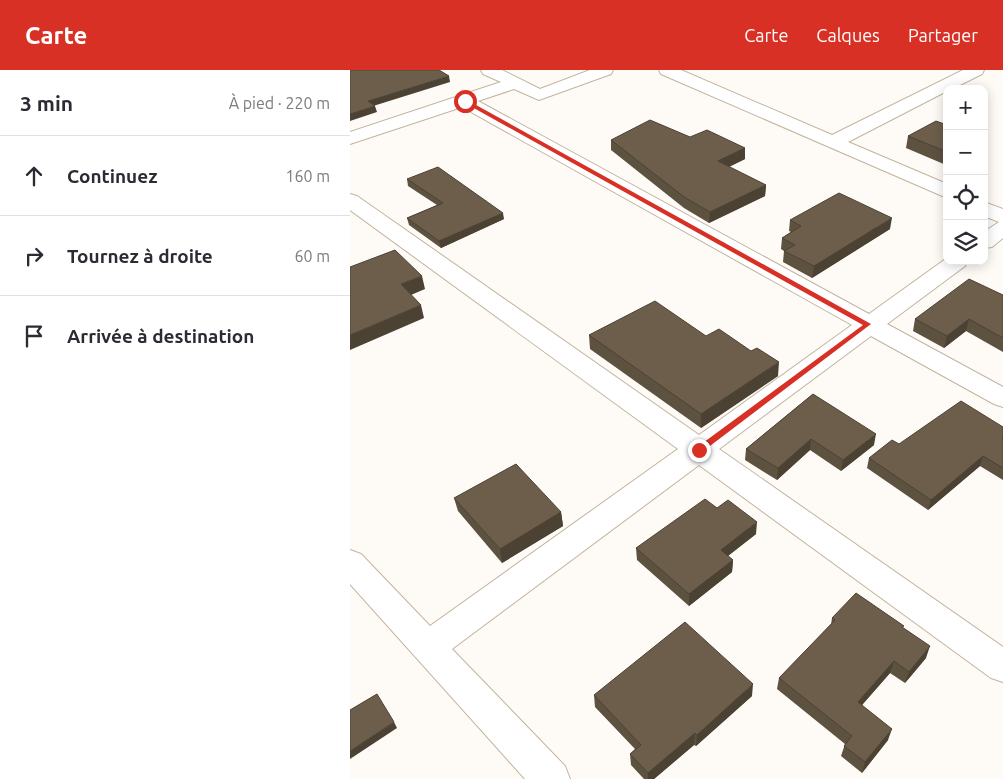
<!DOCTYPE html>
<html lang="fr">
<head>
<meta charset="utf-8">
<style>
	:root { --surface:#fff; --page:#f2f2f3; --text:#2b2b33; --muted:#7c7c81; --line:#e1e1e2; --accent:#d93025 }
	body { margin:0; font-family:Ubuntu,sans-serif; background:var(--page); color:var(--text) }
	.controls { position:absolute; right:15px; top:15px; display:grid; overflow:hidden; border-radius:10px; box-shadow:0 2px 12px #0003 }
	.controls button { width:45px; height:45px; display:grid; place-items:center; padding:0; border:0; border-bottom:1px solid var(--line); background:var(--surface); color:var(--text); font:25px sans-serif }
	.stop { position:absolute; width:15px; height:15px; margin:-11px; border:4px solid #d93025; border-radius:50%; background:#fff }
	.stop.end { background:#d93025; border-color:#fff; box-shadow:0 1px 5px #0008 }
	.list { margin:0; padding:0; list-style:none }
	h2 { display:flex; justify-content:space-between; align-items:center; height:65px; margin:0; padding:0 20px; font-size:21px }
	h2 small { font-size:16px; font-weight:400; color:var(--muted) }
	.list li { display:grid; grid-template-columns:32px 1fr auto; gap:15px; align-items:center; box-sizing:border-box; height:80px; padding:0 20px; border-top:1px solid var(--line) }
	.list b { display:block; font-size:19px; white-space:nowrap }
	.list em { font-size:16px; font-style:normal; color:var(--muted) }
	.icon { flex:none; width:28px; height:28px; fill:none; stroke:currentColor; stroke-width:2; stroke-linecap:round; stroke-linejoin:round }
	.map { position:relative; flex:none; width:653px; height:709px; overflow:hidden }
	header { display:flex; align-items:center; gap:30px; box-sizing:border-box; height:70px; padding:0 25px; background:var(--accent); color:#fff }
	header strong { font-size:24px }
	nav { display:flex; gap:28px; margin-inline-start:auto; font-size:18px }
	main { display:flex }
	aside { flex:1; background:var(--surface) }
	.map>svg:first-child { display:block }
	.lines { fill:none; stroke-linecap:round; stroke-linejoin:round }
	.street-casing { stroke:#c3b39f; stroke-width:2 }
	.street { fill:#fff; fill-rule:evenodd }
	.wall { fill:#5d5140 }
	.shaded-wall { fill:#4c4234 }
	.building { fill:#6c5e4b; stroke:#4c4234 }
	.route { fill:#d93025 }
</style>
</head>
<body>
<header>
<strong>Carte</strong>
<nav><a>Carte</a><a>Calques</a><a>Partager</a></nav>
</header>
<main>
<aside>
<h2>3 min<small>À pied · 220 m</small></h2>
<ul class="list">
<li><svg class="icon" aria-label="ahead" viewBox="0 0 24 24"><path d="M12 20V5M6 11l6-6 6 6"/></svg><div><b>Continuez</b></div><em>160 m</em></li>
<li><svg class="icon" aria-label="right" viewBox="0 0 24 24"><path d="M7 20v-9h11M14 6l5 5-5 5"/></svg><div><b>Tournez à droite</b></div><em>60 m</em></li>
<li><svg class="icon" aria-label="arrive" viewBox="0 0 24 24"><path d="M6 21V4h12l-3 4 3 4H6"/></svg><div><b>Arrivée à destination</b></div></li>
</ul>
</aside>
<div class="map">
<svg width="653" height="709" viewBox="0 0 653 709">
	<rect width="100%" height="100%" fill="#fefbf6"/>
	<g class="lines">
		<g class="street-casing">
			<g id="street">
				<path d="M 131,0 L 152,0 L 190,19 L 240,0 L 263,0 L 261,4 L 189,30 L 164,19 L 128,31 L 519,244 L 597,188 L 597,191 L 618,191 L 615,196 L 537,254 L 653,317 L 653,337 L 644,334 L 521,266 L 369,379 L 653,577 L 653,612 L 641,608 L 349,395 L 102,579 L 215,696 L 220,709 L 175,709 L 0,514 L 0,480 L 11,484 L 80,556 L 328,379 L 0,140 L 0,124 L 7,126 L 349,365 L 502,255 L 112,37 L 0,74 L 0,62 L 151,12 L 133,4 Z"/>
				<path d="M 309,0 L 331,0 L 482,65 L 613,0 L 634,0 L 632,4 L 602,19 L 597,19 L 597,21 L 498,72 L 597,114 L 597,128 L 311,4 Z"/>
				<path d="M 634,132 L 653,139 L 653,168 L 642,177 L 634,178 L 634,162 L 649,152 L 634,146 Z"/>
			</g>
		</g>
		<use href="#street" class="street"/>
	</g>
	<g class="wall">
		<path d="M 597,55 L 597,95 L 596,95 L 556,78 L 558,66 Z"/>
		<path d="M 340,67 L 395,78 L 395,89 L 379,97 L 416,115 L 415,126 L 359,153 L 334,138 L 261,80 L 261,70 Z"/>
		<path d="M 57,109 L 154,149 L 91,178 L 59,155 L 57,148 L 87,135 L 58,116 Z"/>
		<path d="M 440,150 L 540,159 L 462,208 L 433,192 L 434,181 L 431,179 L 432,168 L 441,162 L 439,161 Z"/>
		<path d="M 653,225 L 653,282 L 616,261 L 594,278 L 563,261 L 565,249 Z"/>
		<path d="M 239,265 L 356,266 L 428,306 L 351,358 L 240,279 Z"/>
		<path d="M 463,324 L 524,375 L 491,401 L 460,380 L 427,410 L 395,390 L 396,379 Z"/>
		<path d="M 653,357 L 653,410 L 630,396 L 578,440 L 517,398 L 519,388 L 549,374 Z"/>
		<path d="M 104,428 L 211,442 L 213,456 L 152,493 L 108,441 Z"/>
		<path d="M 367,438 L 406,464 L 378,486 L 383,490 L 382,502 L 339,536 L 287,490 L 286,478 Z"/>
		<path d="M 482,548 L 553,558 L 576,588 L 555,613 L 540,603 L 512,635 L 538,670 L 512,703 L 491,686 L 495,674 L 427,619 L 429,608 L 481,555 Z"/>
		<path d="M 244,625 L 402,626 L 346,676 L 344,675 L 304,709 L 294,709 L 281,695 L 280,684 L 285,679 L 245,637 Z"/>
	</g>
	<g class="shaded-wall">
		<path d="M 99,6 L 100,12 L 20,37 L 18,31 Z"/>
		<path d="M 25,36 L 27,42 L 0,51 L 0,44 Z"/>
		<path d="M 395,78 L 395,89 L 368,102 L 368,91 Z"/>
		<path d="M 416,115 L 415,126 L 359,153 L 360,142 Z"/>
		<path d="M 153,143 L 154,149 L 91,178 L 89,171 Z"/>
		<path d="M 542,148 L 540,159 L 462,208 L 464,196 Z"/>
		<path d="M 72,206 L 75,219 L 54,228 L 51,214 Z"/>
		<path d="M 71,235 L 74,248 L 0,280 L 0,265 Z"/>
		<path d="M 619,249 L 616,261 L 594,278 L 597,266 Z"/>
		<path d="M 429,292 L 428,306 L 351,358 L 351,344 Z"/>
		<path d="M 526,364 L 524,375 L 491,401 L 493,390 Z"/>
		<path d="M 461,369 L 460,380 L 427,410 L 428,398 Z"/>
		<path d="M 633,386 L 630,396 L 578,440 L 581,430 Z"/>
		<path d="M 211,442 L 213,456 L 152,493 L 150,479 Z"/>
		<path d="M 407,452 L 406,464 L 370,492 L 371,480 Z"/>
		<path d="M 383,490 L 382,502 L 339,536 L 339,524 Z"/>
		<path d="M 580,576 L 576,588 L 555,613 L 559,602 Z"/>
		<path d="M 544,591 L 540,603 L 505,643 L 508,632 Z"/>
		<path d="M 403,614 L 402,626 L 346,676 L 347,665 Z"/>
		<path d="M 44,652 L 47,658 L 0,689 L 0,681 Z"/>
		<path d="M 542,659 L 538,670 L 512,703 L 515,692 Z"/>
		<path d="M 345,663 L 344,675 L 304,709 L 298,709 L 298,703 Z"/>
	</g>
	<g class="building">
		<path d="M 0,0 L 89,0 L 99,6 L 18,31 L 25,36 L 0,44 Z"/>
		<path d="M 300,50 L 340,67 L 357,60 L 395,78 L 368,91 L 416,115 L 360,142 L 334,127 L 261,70 Z"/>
		<path d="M 586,51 L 597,55 L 597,82 L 558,66 Z"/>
		<path d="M 88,97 L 153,143 L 89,171 L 57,148 L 93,133 L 57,109 Z"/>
		<path d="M 489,123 L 542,148 L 464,196 L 434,181 L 445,175 L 432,168 L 451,156 L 440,150 Z"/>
		<path d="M 45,180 L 72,206 L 51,214 L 71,235 L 0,265 L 0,197 Z"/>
		<path d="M 619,209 L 653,225 L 653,268 L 619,249 L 597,266 L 565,249 Z"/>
		<path d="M 305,231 L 356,266 L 369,259 L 401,281 L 407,278 L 429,292 L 351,344 L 239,265 Z"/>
		<path d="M 463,324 L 526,364 L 493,390 L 461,369 L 428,398 L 396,379 Z"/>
		<path d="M 611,331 L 653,357 L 653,367 L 652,368 L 653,369 L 653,398 L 633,386 L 581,430 L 519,388 L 542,370 L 549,374 Z"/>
		<path d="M 166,394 L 211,442 L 150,479 L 104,428 Z"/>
		<path d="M 355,429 L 367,438 L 378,430 L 407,452 L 371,480 L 383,490 L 339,524 L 286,478 Z"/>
		<path d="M 506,523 L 554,556 L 552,557 L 580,576 L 559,602 L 544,591 L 508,632 L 542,659 L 515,692 L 494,676 L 502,666 L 429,608 L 485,550 L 482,548 Z"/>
		<path d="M 335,552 L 403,614 L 347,665 L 345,663 L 298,703 L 280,684 L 291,675 L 244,625 Z"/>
		<path d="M 27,624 L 44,652 L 0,681 L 0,640 Z"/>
	</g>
	<path class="route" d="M 113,30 L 117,30 L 521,254 L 352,382 L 346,382 L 346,378 L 513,255 L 113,32 Z"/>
</svg>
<div class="controls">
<button>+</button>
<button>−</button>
<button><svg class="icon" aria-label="locate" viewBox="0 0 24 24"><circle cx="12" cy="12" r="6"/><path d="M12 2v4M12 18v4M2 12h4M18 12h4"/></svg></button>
<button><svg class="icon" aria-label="layers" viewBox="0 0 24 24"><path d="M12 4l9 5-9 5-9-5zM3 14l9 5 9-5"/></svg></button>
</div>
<div class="stop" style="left:115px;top:31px"></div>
<div class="stop end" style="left:349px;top:380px"></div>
</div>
</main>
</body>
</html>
